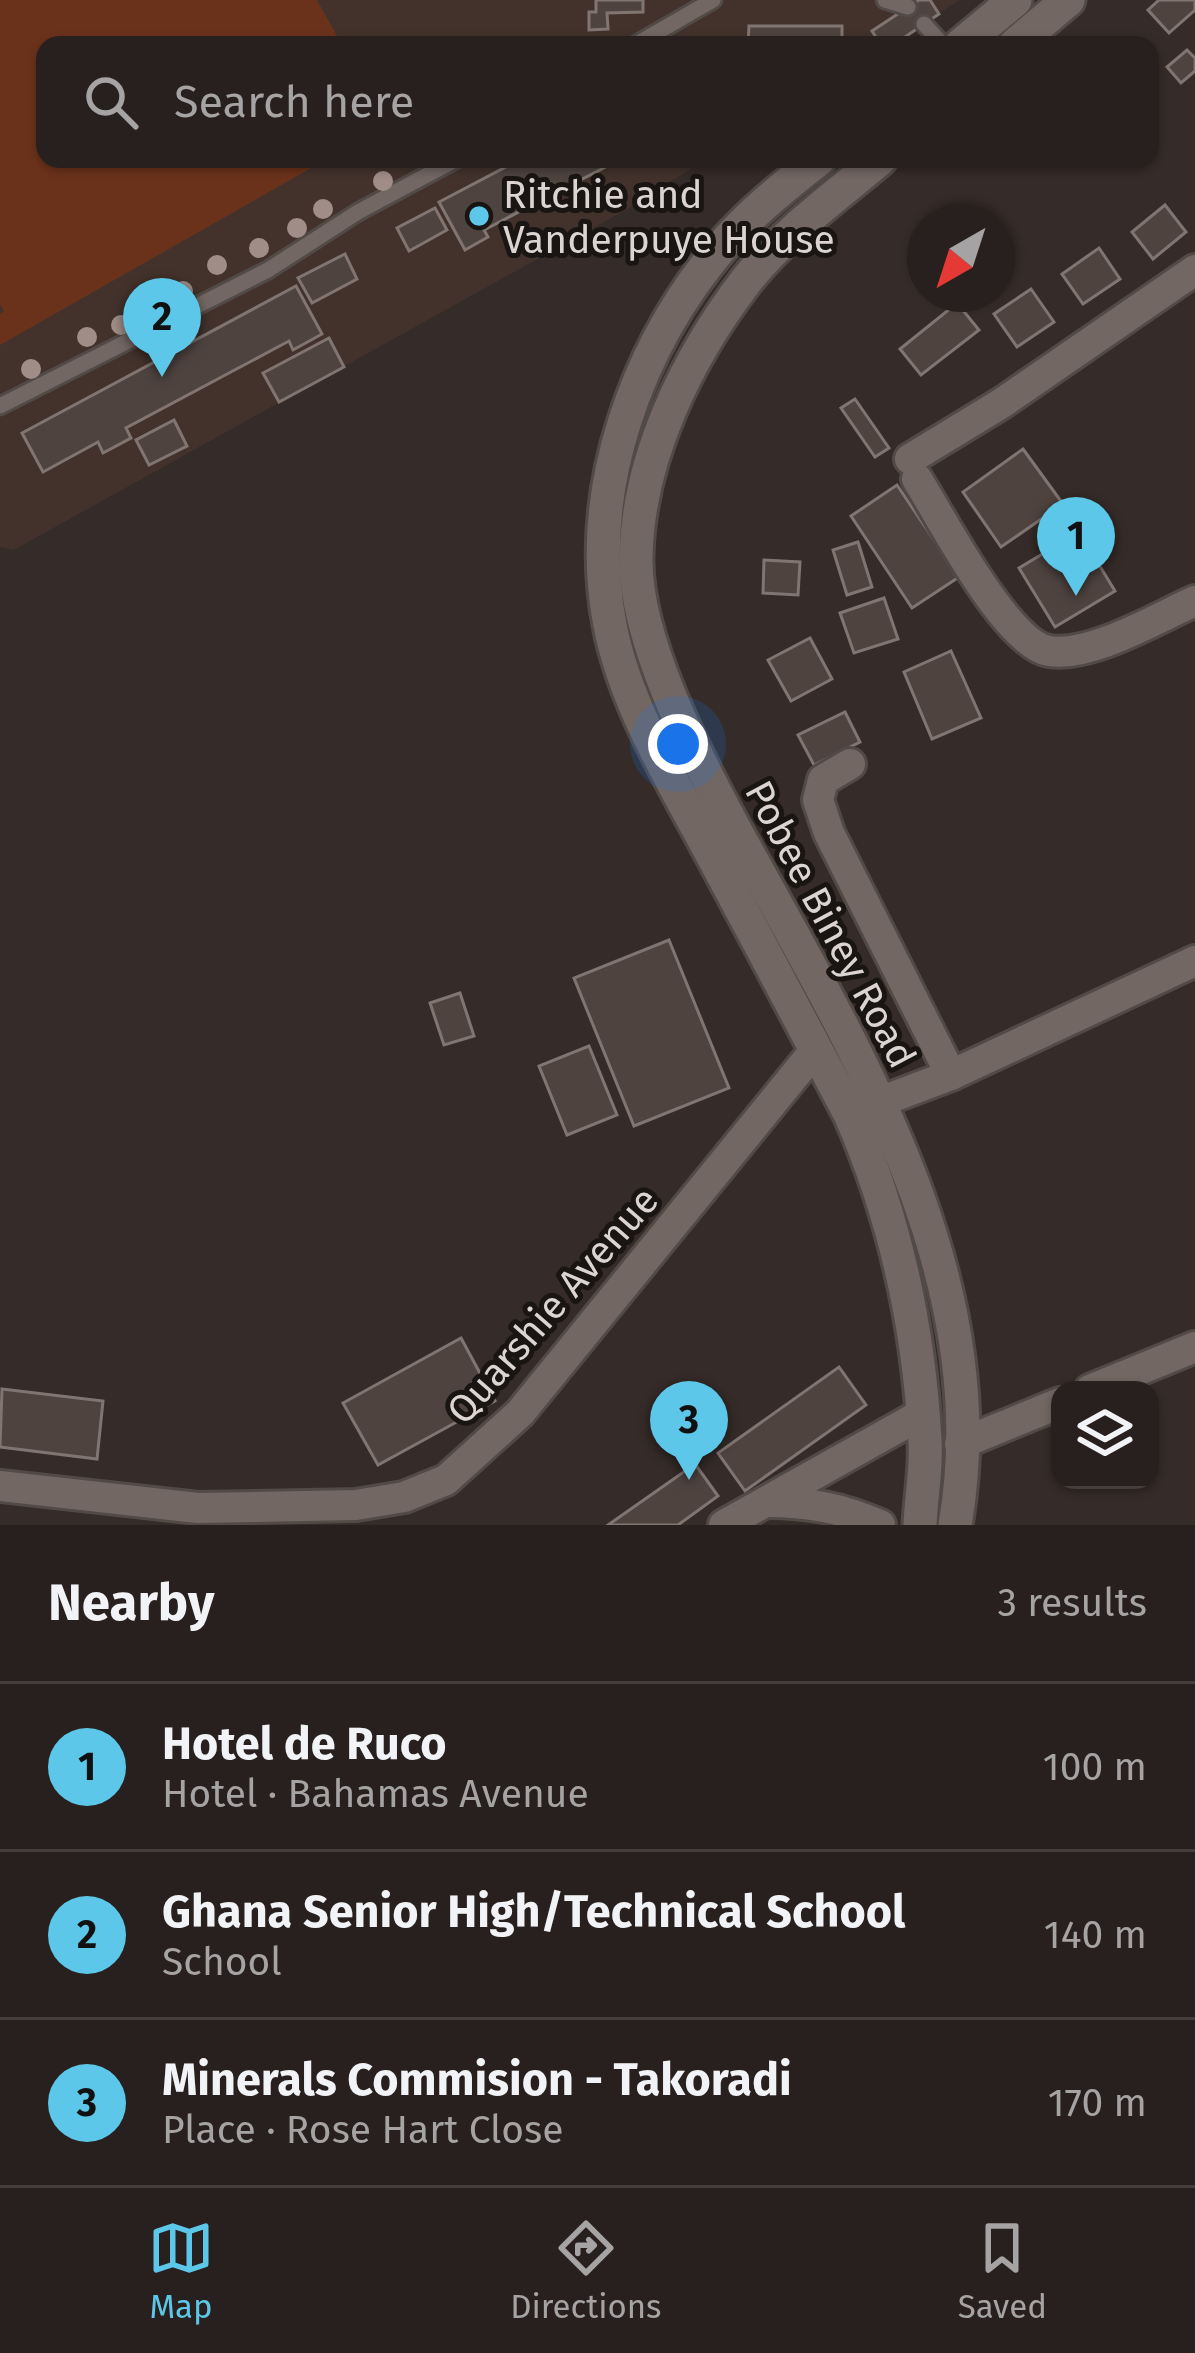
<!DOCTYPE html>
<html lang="en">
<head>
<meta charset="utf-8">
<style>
	:root { --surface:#28201e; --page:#342d2b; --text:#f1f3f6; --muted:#a5a3a4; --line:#443e3c; --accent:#5cc7e8 }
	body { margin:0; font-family:"Fira Sans",sans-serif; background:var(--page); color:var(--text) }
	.controls { position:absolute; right:36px; bottom:36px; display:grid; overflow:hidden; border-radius:24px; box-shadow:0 3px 9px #0004 }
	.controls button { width:108px; height:108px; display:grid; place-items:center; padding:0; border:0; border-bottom:3px solid var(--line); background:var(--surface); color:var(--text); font:60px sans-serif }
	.compass { position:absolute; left:907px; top:204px; width:108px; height:108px; border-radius:50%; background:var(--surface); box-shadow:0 3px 9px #0004; rotate:219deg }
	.you { position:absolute; left:678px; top:744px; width:42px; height:42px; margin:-30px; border:9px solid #fff; border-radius:50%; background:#1a73e8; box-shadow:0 0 0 18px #1a73e833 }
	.badge { display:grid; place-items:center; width:78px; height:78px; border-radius:50%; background:var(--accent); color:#111; font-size:39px; font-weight:700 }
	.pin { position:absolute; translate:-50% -99px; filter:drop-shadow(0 3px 6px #0008) }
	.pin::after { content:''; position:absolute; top:63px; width:42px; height:36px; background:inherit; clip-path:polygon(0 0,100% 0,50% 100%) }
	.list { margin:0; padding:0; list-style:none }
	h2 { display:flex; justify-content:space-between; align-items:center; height:156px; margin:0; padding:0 48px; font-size:51px }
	h2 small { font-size:39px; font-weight:400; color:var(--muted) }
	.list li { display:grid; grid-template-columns:78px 1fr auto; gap:36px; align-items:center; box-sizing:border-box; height:168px; padding:0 48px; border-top:3px solid var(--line) }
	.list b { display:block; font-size:45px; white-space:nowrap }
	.list p { margin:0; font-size:39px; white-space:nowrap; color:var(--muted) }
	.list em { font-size:39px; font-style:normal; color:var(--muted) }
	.icon { flex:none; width:66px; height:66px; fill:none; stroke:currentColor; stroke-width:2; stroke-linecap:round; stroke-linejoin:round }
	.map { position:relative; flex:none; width:1195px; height:1525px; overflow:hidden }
	.search { position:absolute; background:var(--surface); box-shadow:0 3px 9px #0004; left:36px; right:36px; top:36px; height:132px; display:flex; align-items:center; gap:30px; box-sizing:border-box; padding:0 42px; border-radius:24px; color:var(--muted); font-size:45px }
	.sheet { height:660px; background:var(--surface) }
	nav { display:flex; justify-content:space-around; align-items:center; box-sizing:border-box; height:168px; border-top:3px solid var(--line); background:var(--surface); font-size:33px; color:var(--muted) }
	nav a { display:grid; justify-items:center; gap:6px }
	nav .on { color:var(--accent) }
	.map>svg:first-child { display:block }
	.built { fill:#43322c }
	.green { fill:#6b321b }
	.building { fill:#4e433f; stroke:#817571; stroke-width:3 }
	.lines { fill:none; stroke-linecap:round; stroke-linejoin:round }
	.service-casing { stroke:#524a46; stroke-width:21 }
	.minor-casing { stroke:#524a46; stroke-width:36 }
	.tertiary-casing { stroke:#524a46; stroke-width:39 }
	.service { stroke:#736763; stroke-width:15 }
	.minor { stroke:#736763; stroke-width:30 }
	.tertiary { stroke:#736763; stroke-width:33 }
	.tree { fill:#a08d87 }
	.poi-dot { fill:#5cc7e8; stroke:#191513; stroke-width:4.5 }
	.labels { text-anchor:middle; stroke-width:10; stroke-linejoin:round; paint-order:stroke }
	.poi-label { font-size:39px; fill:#dbd4d2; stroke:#191513; text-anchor:start }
	.street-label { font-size:39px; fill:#dbd4d2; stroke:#191513 }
</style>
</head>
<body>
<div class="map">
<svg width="1195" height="1525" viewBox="0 0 1195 1525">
	<rect width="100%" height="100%" fill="#352b28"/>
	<path class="built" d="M 0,0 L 960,0 L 887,45 L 45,45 L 45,159 L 706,159 L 631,207 L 14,550 L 0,547 Z"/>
	<path class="green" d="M 0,0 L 317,0 L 342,45 L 45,45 L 45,159 L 327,159 L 0,345 L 0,314 L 4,311 L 0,304 Z"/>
	<g class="building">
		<path d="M 596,0 L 643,0 L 643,12 L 607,13 L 608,29 L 589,30 L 589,12 L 596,12 Z"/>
		<path d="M 919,0 L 930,0 L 939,14 L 893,45 L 881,45 L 872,31 Z"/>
		<path d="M 1159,0 L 1195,0 L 1195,10 L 1169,33 L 1148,10 Z"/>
		<path d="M 749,26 L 842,26 L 842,45 L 748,45 Z"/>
		<path d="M 1187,50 L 1195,58 L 1195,71 L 1181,83 L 1167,67 Z"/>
		<path d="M 521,159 L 621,159 L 484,230 L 488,237 L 465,250 L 439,202 Z"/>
		<path d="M 1165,205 L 1186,232 L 1153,259 L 1132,232 Z"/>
		<path d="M 435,208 L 447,230 L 409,251 L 397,228 Z"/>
		<path d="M 1099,248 L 1120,279 L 1083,304 L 1062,274 Z"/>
		<path d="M 345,254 L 357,279 L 312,303 L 298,278 Z"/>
		<path d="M 296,286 L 322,334 L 293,350 L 289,341 L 126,428 L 131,438 L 103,453 L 98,442 L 43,472 L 22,433 Z"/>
		<path d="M 1031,289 L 1054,322 L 1017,347 L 994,314 Z"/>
		<path d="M 957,303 L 979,330 L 921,375 L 900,349 Z"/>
		<path d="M 329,338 L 344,367 L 279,402 L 263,373 Z"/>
		<path d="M 855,399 L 889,448 L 875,457 L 841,408 Z"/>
		<path d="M 174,420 L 187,446 L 149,465 L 136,440 Z"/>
		<path d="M 1023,449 L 1063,504 L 1001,547 L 963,492 Z"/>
		<path d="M 897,485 L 959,577 L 912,608 L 851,516 Z"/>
		<path d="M 1079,532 L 1115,591 L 1055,627 L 1019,568 Z"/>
		<path d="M 858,542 L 872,587 L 847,595 L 833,550 Z"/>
		<path d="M 764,560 L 800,562 L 798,595 L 763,593 Z"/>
		<path d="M 884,598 L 898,639 L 854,653 L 840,613 Z"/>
		<path d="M 810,638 L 832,679 L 791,701 L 768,660 Z"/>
		<path d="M 951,651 L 981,718 L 932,739 L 904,672 Z"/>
		<path d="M 845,712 L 860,742 L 814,765 L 798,735 Z"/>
		<path d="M 669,940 L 729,1088 L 634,1126 L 574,978 Z"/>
		<path d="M 460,993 L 474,1036 L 444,1045 L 430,1003 Z"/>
		<path d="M 589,1046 L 617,1115 L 567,1135 L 539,1066 Z"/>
		<path d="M 461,1338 L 495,1401 L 378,1465 L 343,1403 Z"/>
		<path d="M 839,1367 L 866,1405 L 745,1491 L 718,1453 Z"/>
		<path d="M 2,1389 L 103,1401 L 97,1459 L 0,1447 Z"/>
		<path d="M 695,1464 L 718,1496 L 678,1525 L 608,1525 Z"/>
	</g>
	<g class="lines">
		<g class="service-casing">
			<g id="service">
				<path d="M 885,0 L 908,7"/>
				<path d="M 924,24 L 943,45"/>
				<path d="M 635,45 L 713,0"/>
				<path d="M 0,406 L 268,270 L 358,212 L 457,159"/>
			</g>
		</g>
		<g class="minor-casing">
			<g id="minor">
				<path d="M 910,459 L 1002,403 L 1195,270"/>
				<path d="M 917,479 C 941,517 1006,644 1049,651 C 1090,658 1157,618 1195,601"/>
				<path d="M 850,764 L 823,780 L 818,800 L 829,833 L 951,1075"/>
				<path d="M 877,1103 L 951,1075 L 1195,961"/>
				<path d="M 1090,1390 L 1195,1347"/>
				<path d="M 960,1444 L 1060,1403"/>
				<path d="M 0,1486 L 198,1508 L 356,1505 L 404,1497 L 446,1480 L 520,1413 L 816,1049"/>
				<path d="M 766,1502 C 809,1502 841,1508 880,1525"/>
				<path d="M 724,1525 L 922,1414"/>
			</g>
		</g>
		<g class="tertiary-casing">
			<g id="tertiary">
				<path d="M 961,45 L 1015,0"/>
				<path d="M 1015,45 L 1068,0"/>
				<path d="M 819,159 C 786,185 752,212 724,244 C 637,345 584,490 610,625 C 625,704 671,778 709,849 C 756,937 804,1026 850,1114 C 895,1217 919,1329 925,1441 C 927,1468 921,1497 920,1525"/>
				<path d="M 880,159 C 835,197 783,234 746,281 C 687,358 638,458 636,556 C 634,639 695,755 734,828 C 849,1039 999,1272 955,1525"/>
			</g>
		</g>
		<use href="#service" class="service"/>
		<use href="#minor" class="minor"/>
		<use href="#tertiary" class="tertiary"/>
	</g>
	<g class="tree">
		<circle cx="383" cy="181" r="10"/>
		<circle cx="323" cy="209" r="10"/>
		<circle cx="297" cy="228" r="10"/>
		<circle cx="259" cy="248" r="10"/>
		<circle cx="217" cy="265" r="10"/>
		<circle cx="183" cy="291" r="10"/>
		<circle cx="154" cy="306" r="10"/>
		<circle cx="121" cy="325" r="10"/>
		<circle cx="87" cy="337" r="10"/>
		<circle cx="31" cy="369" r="10"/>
	</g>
	<circle class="poi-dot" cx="479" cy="216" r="12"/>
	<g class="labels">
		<g class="poi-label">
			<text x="503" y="208">Ritchie and<tspan x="503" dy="45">Vanderpuye House</tspan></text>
		</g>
		<g class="street-label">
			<text transform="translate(831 924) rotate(62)" y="14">Pobee Biney Road</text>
			<text transform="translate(552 1305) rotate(-49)" y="14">Quarshie Avenue</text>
		</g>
	</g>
</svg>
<div class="controls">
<button><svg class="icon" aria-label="layers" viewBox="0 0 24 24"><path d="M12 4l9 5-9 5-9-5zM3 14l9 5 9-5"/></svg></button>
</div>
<svg class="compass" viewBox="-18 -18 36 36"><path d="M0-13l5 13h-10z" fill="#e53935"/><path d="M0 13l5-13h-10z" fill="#a5a3a4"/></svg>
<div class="you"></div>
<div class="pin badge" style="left:1076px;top:596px">1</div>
<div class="pin badge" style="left:162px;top:377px">2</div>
<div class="pin badge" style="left:689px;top:1480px">3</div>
<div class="search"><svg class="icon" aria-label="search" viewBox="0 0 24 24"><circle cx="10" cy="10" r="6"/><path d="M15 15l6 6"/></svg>Search here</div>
</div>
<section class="sheet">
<h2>Nearby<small>3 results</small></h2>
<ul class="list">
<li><span class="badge">1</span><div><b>Hotel de Ruco</b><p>Hotel · Bahamas Avenue</p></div><em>100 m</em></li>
<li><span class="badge">2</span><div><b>Ghana Senior High/Technical School</b><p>School</p></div><em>140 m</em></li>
<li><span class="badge">3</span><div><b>Minerals Commision - Takoradi</b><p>Place · Rose Hart Close</p></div><em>170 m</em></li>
</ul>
</section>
<nav>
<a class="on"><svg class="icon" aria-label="map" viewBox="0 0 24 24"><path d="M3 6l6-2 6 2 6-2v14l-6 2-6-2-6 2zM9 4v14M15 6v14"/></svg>Map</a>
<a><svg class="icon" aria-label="directions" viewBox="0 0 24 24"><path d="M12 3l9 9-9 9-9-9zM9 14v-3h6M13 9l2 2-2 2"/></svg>Directions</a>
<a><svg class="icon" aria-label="saved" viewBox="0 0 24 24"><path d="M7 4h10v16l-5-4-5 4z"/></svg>Saved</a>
</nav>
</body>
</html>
